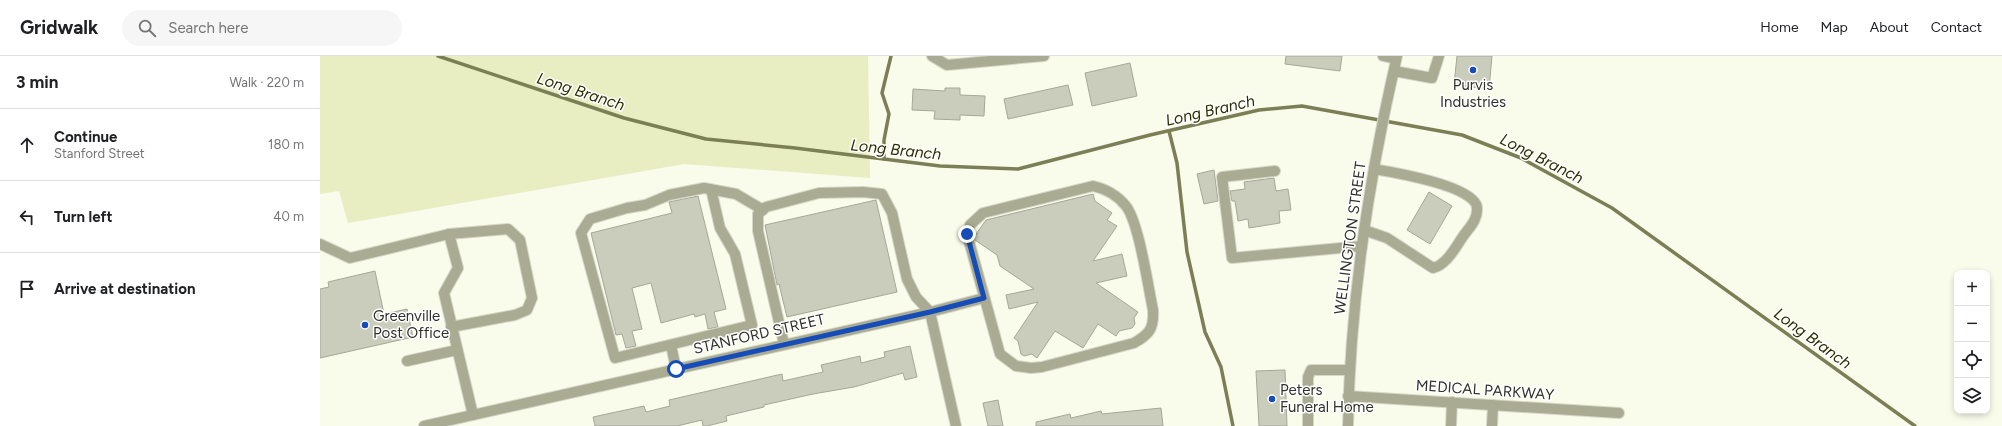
<!DOCTYPE html>
<html lang="en">
<head>
<meta charset="utf-8">
<style>
	:root { --surface:#fff; --page:#f6f6f6; --text:#202124; --muted:#757577; --line:#e0e0e0 }
	body { margin:0; font-family:Figtree,sans-serif; background:var(--page); color:var(--text) }
	.controls { position:absolute; right:12px; bottom:12px; display:grid; overflow:hidden; border-radius:8px; box-shadow:0 2px 6px #0003 }
	.controls button { width:36px; height:36px; display:grid; place-items:center; padding:0; border:0; border-bottom:1px solid var(--line); background:var(--surface); color:var(--text); font:20px sans-serif }
	.stop { position:absolute; width:12px; height:12px; margin:-9px; border:3px solid #154cb8; border-radius:50%; background:#fff }
	.stop.end { background:#154cb8; border-color:#fff; box-shadow:0 1px 4px #0008 }
	.list { margin:0; padding:0; list-style:none }
	h2 { display:flex; justify-content:space-between; align-items:center; height:52px; margin:0; padding:0 16px; font-size:17px }
	h2 small { font-size:13px; font-weight:400; color:var(--muted) }
	.list li { display:grid; grid-template-columns:26px 1fr auto; gap:12px; align-items:center; box-sizing:border-box; height:72px; padding:0 16px; border-top:1px solid var(--line) }
	.list b { display:block; font-size:15px; white-space:nowrap }
	.list p { margin:0; font-size:13px; white-space:nowrap; color:var(--muted) }
	.list em { font-size:13px; font-style:normal; color:var(--muted) }
	.icon { flex:none; width:22px; height:22px; fill:none; stroke:currentColor; stroke-width:2; stroke-linecap:round; stroke-linejoin:round }
	.map { position:relative; flex:none; width:1682px; height:370px; overflow:hidden }
	header { display:flex; align-items:center; gap:24px; box-sizing:border-box; height:56px; padding:0 20px; background:var(--surface); border-bottom:1px solid var(--line) }
	header strong { font-size:19px }
	nav { display:flex; gap:22px; margin-inline-start:auto; font-size:14px }
	.search { width:280px; height:36px; background:var(--page); display:flex; align-items:center; gap:10px; box-sizing:border-box; padding:0 14px; border-radius:22px; color:var(--muted); font-size:15px }
	main { display:flex }
	aside { flex:1; background:var(--surface) }
	.map>svg:first-child { display:block }
	.green { fill:#e9edc2 }
	.lines { fill:none; stroke-linecap:round; stroke-linejoin:round }
	.stream { stroke:#7c7f55; stroke-width:3.5 }
	.building { fill:#caccbc; stroke:#a5a798 }
	.minor-casing { stroke:#d5d7c8; stroke-width:12 }
	.minor { stroke:#a9ab92; stroke-width:10 }
	.route { stroke:#154cb8; stroke-width:5 }
	.poi-dot { fill:#154cb8; stroke:#fff; stroke-width:1.5 }
	.labels { text-anchor:middle; stroke-width:3; stroke-linejoin:round; paint-order:stroke }
	.poi-label { font-size:15px; fill:#30312b; stroke:#fff; text-anchor:start }
	.street-label { font-size:15px; fill:#30312b; stroke:#fff }
	.water-label { font-size:16px; font-style:italic; fill:#2c2e00; stroke:#fff }
</style>
</head>
<body>
<header>
<strong>Gridwalk</strong>
<div class="search"><svg class="icon" aria-label="search" viewBox="0 0 24 24"><circle cx="10" cy="10" r="6"/><path d="M15 15l6 6"/></svg>Search here</div>
<nav><a>Home</a><a>Map</a><a>About</a><a>Contact</a></nav>
</header>
<main>
<aside>
<h2>3 min<small>Walk · 220 m</small></h2>
<ul class="list">
<li><svg class="icon" aria-label="ahead" viewBox="0 0 24 24"><path d="M12 20V5M6 11l6-6 6 6"/></svg><div><b>Continue</b><p>Stanford Street</p></div><em>180 m</em></li>
<li><svg class="icon" aria-label="left" viewBox="0 0 24 24"><path d="M17 20v-9H6M10 6l-5 5 5 5"/></svg><div><b>Turn left</b></div><em>40 m</em></li>
<li><svg class="icon" aria-label="arrive" viewBox="0 0 24 24"><path d="M6 21V4h12l-3 4 3 4H6"/></svg><div><b>Arrive at destination</b></div></li>
</ul>
</aside>
<div class="map">
<svg width="1682" height="370" viewBox="0 0 1682 370">
	<rect width="100%" height="100%" fill="#f9fbeb"/>
	<path class="green" d="M 0,0 L 548,0 L 550,122 L 364,108 L 28,167 L 19,135 L 0,138 Z"/>
	<g class="lines">
		<g class="stream">
			<path d="M 118,0 L 304,62 L 386,83 L 475,92 L 620,110 L 698,113 L 830,79 L 939,54 L 982,50 L 1142,79 L 1201,102 L 1292,152 L 1595,370"/>
			<path d="M 849,75 L 857,107 L 867,196 L 885,276 L 901,311 L 913,370"/>
			<path d="M 564,103 L 564,84 L 569,58 L 562,37 L 571,0"/>
		</g>
	</g>
	<g class="building">
		<path d="M 966,0 L 1022,0 L 1020,15 L 965,8 Z"/>
		<path d="M 1137,0 L 1172,0 L 1169,33 L 1134,29 Z"/>
		<path d="M 810,7 L 817,40 L 772,50 L 765,17 Z"/>
		<path d="M 748,29 L 753,49 L 688,63 L 684,43 Z"/>
		<path d="M 625,32 L 640,32 L 640,39 L 665,40 L 664,60 L 640,59 L 640,64 L 614,63 L 615,55 L 592,54 L 593,33 L 625,35 Z"/>
		<path d="M 894,114 L 898,145 L 884,148 L 877,118 Z"/>
		<path d="M 954,122 L 956,135 L 968,133 L 971,154 L 959,155 L 960,167 L 929,172 L 928,163 L 918,165 L 915,145 L 912,145 L 910,135 L 925,133 L 924,126 Z"/>
		<path d="M 1109,136 L 1132,150 L 1110,188 L 1087,174 Z"/>
		<path d="M 773,138 L 775,145 L 792,157 L 787,164 L 797,170 L 773,205 L 802,198 L 807,220 L 776,227 L 818,256 L 814,262 L 815,268 L 812,272 L 799,275 L 796,280 L 778,268 L 763,292 L 735,275 L 717,302 L 712,298 L 704,300 L 701,298 L 698,285 L 694,282 L 718,246 L 689,253 L 686,239 L 714,233 L 680,210 L 677,199 L 655,184 L 654,181 L 666,164 Z"/>
		<path d="M 378,140 L 406,253 L 394,256 L 398,271 L 388,273 L 385,258 L 375,261 L 374,258 L 341,267 L 331,227 L 312,232 L 322,273 L 312,275 L 316,290 L 306,292 L 302,278 L 296,279 L 271,177 L 352,157 L 349,146 Z"/>
		<path d="M 556,144 L 577,236 L 467,261 L 459,228 L 457,229 L 445,169 Z"/>
		<path d="M 55,215 L 64,258 L 87,253 L 93,281 L 0,302 L 0,233 L 9,231 L 8,226 Z"/>
		<path d="M 590,290 L 597,321 L 585,324 L 583,317 L 534,331 L 493,338 L 444,349 L 444,351 L 406,360 L 407,365 L 387,370 L 383,370 L 382,364 L 357,370 L 275,370 L 273,361 L 324,350 L 326,356 L 350,350 L 349,344 L 462,318 L 463,325 L 503,316 L 501,309 L 540,300 L 541,307 L 565,301 L 564,296 Z"/>
		<path d="M 965,314 L 967,370 L 939,370 L 936,315 Z"/>
		<path d="M 678,344 L 683,370 L 668,370 L 663,347 Z"/>
		<path d="M 841,352 L 843,370 L 716,370 L 716,366 L 750,358 L 751,362 L 781,355 L 782,358 Z"/>
	</g>
	<g class="lines">
		<g class="minor-casing">
			<g id="minor">
				<path d="M 612,0 L 627,9 L 724,0"/>
				<path d="M 1063,0 L 1076,3"/>
				<path d="M 1074,15 L 1112,22 L 1119,0"/>
				<path d="M 955,115 L 902,121 L 912,202 L 1042,190"/>
				<path d="M 773,130 C 786,133 798,140 806,150 C 819,167 828,230 833,254 C 834,272 830,278 814,287 L 722,311 L 711,312 L 696,310 L 680,298 L 647,178 L 650,169 L 663,157 Z"/>
				<path d="M 391,133 L 400,172 L 415,198 L 432,269 L 295,302 L 261,177 L 270,163 L 307,152 L 325,149 L 349,139 L 384,132 L 416,138 L 443,154"/>
				<path d="M 1044,174 L 1067,182 L 1113,212 C 1127,209 1136,190 1144,179 C 1150,171 1158,163 1157,152 C 1157,130 1072,116 1054,113"/>
				<path d="M 129,178 L 188,173 L 200,184 L 212,242 L 207,254 L 195,259 L 131,271"/>
				<path d="M 0,188 L 30,202 L 129,178 L 138,212 L 124,237 L 153,359"/>
				<path d="M 464,288 L 438,175 L 438,158 L 446,151 L 499,137 L 543,136 L 562,138 L 572,157 L 587,223 L 596,241 L 610,256 L 636,370"/>
				<path d="M 351,289 L 356,313"/>
				<path d="M 87,305 L 137,294"/>
				<path d="M 1028,340 L 1299,357"/>
				<path d="M 104,370 L 610,256 L 664,242"/>
				<path d="M 988,370 L 988,321 L 991,314 L 1030,314"/>
				<path d="M 1028,370 C 1030,245 1049,121 1077,0"/>
				<path d="M 1131,370 L 1132,346"/>
				<path d="M 1172,370 L 1173,349"/>
			</g>
		</g>
		<use href="#minor" class="minor"/>
	</g>
	<g class="lines">
		<path class="route" d="M 356,313 L 610,256 L 664,242 L 647,178"/>
	</g>
	<g class="poi-dot">
		<circle cx="1153" cy="14" r="4"/>
		<circle cx="45" cy="269" r="4"/>
		<circle cx="952" cy="343" r="4"/>
	</g>
	<g class="labels">
		<g class="poi-label">
			<text x="1153" y="34" text-anchor="middle">Purvis<tspan x="1153" dy="17">Industries</tspan></text>
			<text x="53" y="265">Greenville<tspan x="53" dy="17">Post Office</tspan></text>
			<text x="960" y="339">Peters<tspan x="960" dy="17">Funeral Home</tspan></text>
		</g>
		<g class="street-label">
			<text transform="translate(1030 182) rotate(-82)" y="5">WELLINGTON STREET</text>
			<text transform="translate(439 278) rotate(-13)" y="5">STANFORD STREET</text>
			<text transform="translate(1165 334) rotate(4)" y="5">MEDICAL PARKWAY</text>
		</g>
		<g class="water-label">
			<text transform="translate(261 35) rotate(18)" y="6">Long Branch</text>
			<text transform="translate(890 54) rotate(-13)" y="6">Long Branch</text>
			<text transform="translate(576 93) rotate(6)" y="6">Long Branch</text>
			<text transform="translate(1222 102) rotate(27)" y="6">Long Branch</text>
			<text transform="translate(1493 282) rotate(36)" y="6">Long Branch</text>
		</g>
	</g>
</svg>
<div class="controls">
<button>+</button>
<button>−</button>
<button><svg class="icon" aria-label="locate" viewBox="0 0 24 24"><circle cx="12" cy="12" r="6"/><path d="M12 2v4M12 18v4M2 12h4M18 12h4"/></svg></button>
<button><svg class="icon" aria-label="layers" viewBox="0 0 24 24"><path d="M12 4l9 5-9 5-9-5zM3 14l9 5 9-5"/></svg></button>
</div>
<div class="stop" style="left:356px;top:313px"></div>
<div class="stop end" style="left:647px;top:178px"></div>
</div>
</main>
</body>
</html>
